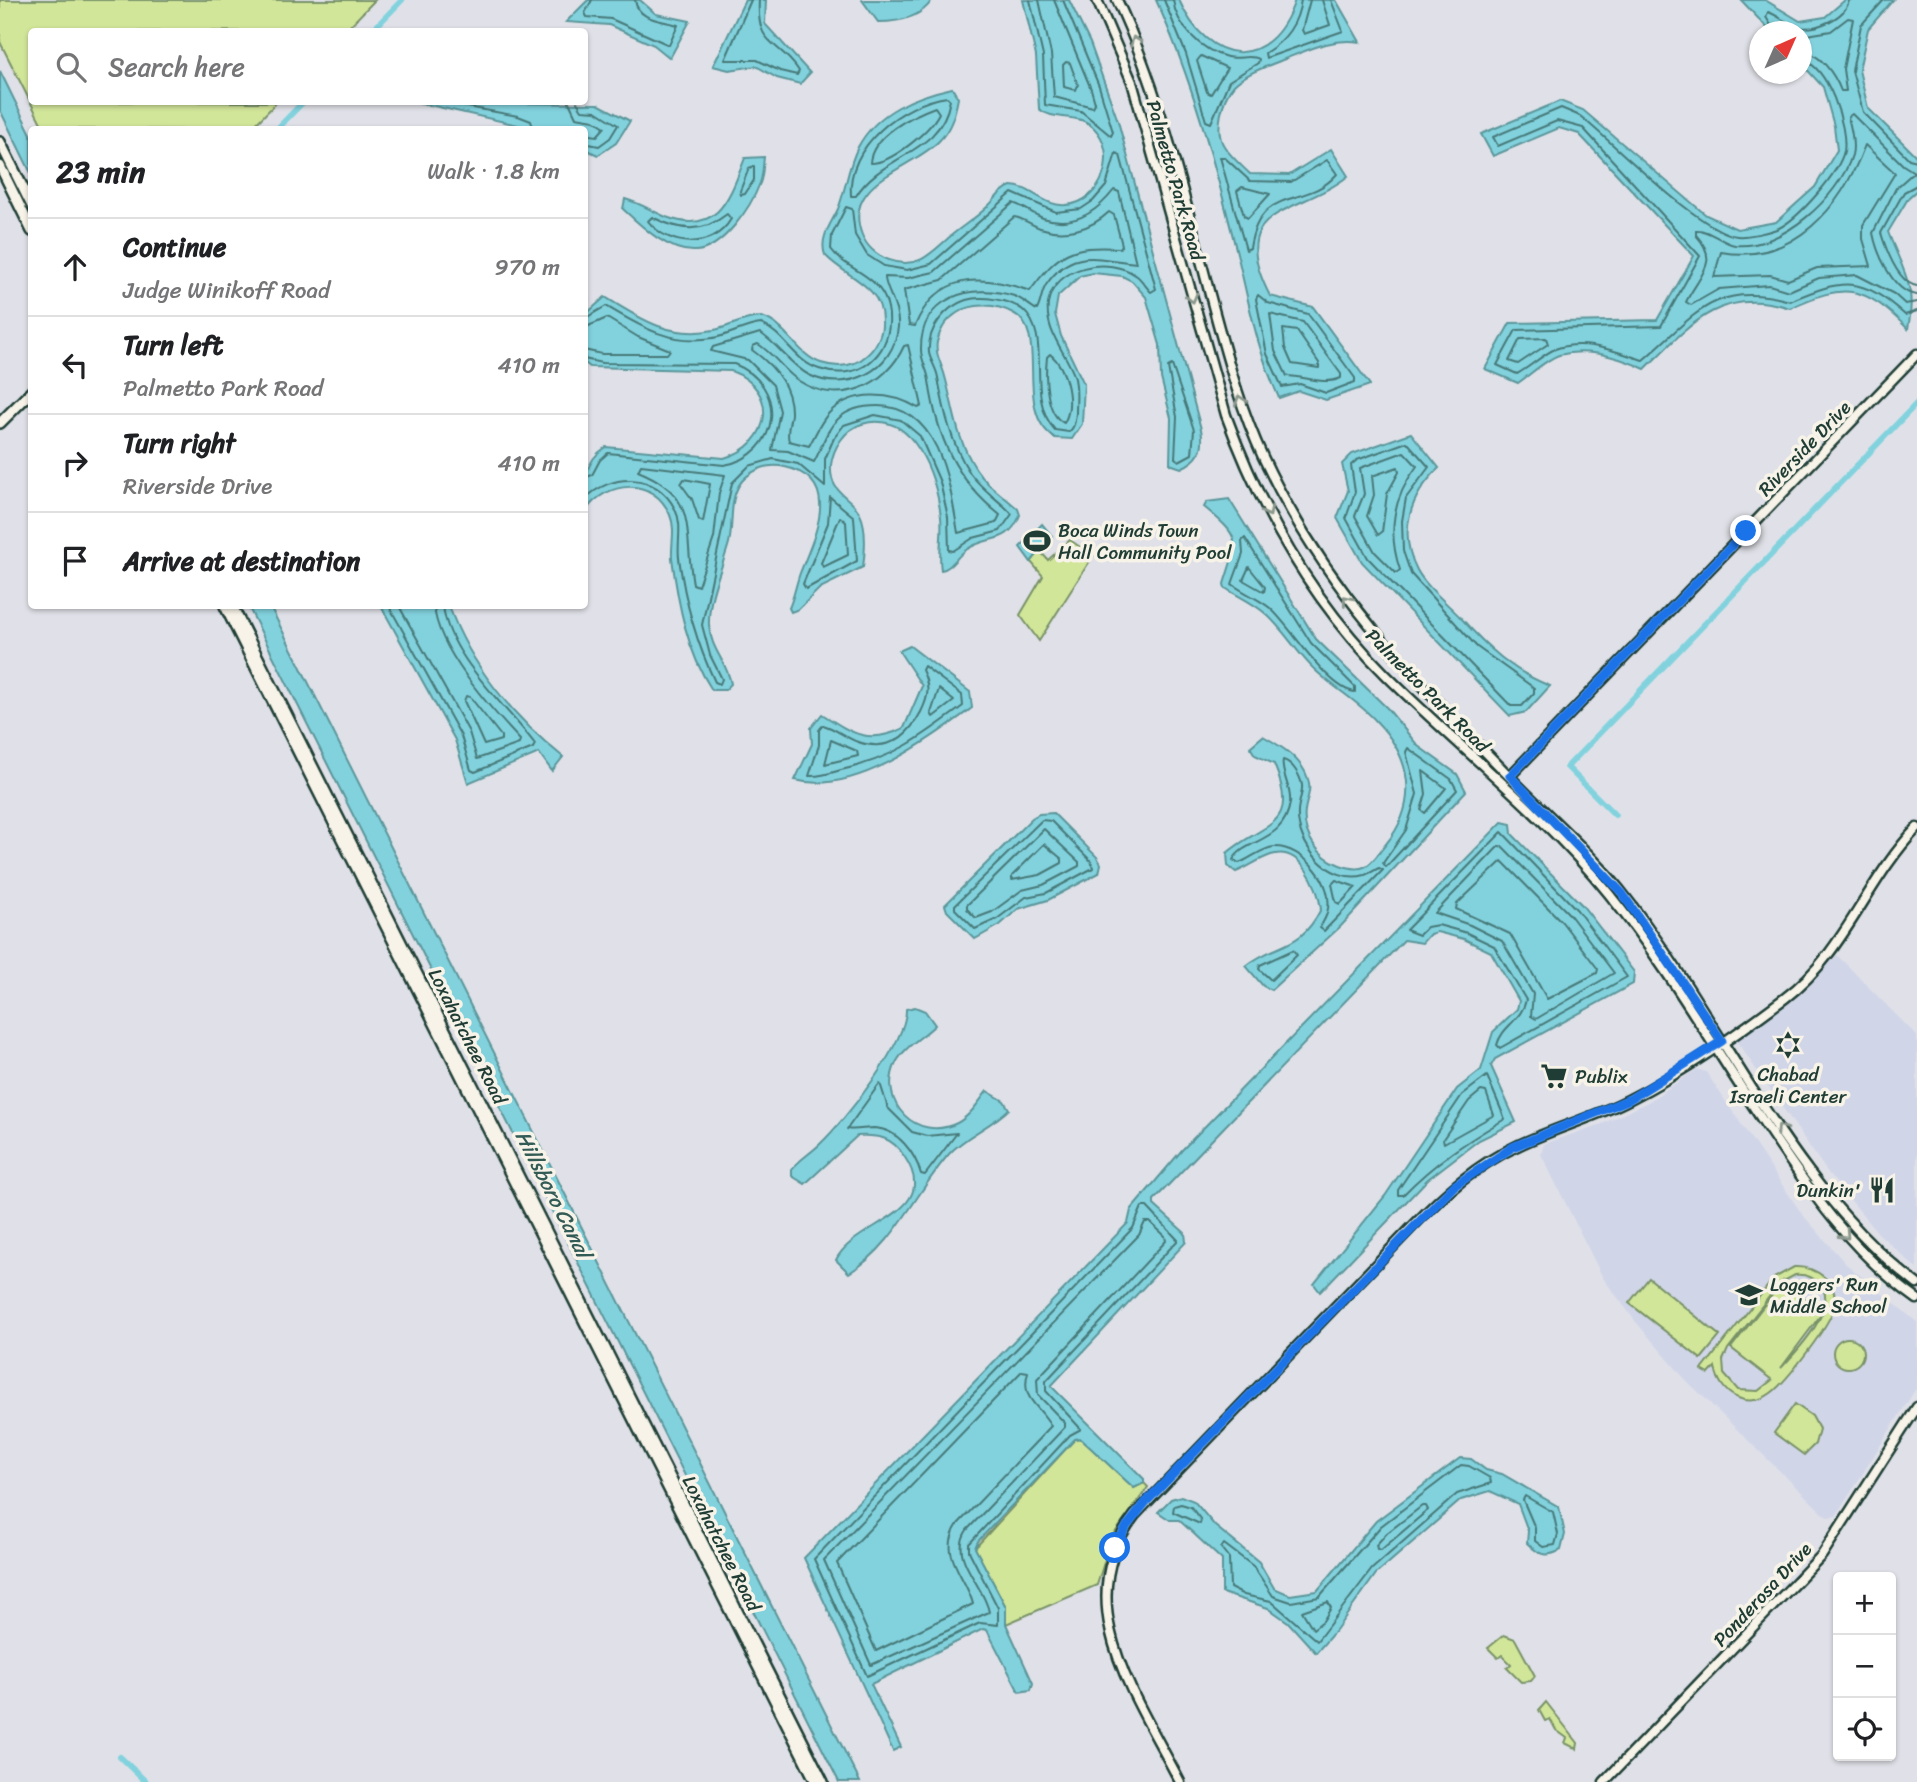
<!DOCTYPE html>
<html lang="en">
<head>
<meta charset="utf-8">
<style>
	:root { --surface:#fff; --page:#f2f2f2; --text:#202124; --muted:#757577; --line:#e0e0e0 }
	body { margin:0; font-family:Sriracha,sans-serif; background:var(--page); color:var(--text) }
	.controls { position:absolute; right:21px; bottom:21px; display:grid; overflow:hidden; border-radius:7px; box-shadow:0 2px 5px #0004 }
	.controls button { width:63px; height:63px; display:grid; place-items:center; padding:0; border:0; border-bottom:2px solid var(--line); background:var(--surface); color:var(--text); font:35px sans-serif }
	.compass { position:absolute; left:1749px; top:21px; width:63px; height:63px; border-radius:50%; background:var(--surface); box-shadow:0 2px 5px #0004; rotate:45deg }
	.stop { position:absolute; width:21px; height:21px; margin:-16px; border:5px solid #1a73e8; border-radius:50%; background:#fff }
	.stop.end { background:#1a73e8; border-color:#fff; box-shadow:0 2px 7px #0008 }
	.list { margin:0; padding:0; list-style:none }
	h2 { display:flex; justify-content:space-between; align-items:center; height:91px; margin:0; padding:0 28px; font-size:30px }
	h2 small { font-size:23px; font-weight:400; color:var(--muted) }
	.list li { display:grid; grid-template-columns:46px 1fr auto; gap:21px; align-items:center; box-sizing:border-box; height:98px; padding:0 28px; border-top:2px solid var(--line) }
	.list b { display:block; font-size:26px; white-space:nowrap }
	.list p { margin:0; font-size:23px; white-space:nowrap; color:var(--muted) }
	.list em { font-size:23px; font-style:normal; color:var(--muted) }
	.icon { flex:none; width:38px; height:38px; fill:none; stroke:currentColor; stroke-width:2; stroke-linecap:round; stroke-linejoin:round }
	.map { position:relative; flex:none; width:1917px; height:1782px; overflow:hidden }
	.search { position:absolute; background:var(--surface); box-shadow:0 2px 5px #0004; left:28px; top:28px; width:560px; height:77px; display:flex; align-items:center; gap:18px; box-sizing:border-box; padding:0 24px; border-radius:7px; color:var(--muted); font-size:26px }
	.panel { position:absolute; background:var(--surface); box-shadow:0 2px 5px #0004; left:28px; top:126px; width:560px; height:483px; border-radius:7px }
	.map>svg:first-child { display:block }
	.built { fill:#d0d5e8 }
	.green { fill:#d2e69a; stroke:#789267; stroke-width:2; fill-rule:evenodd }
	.water { fill:#82d2de; stroke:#5a969a; stroke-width:2 }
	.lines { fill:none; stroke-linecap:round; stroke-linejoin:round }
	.shore { stroke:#477978; stroke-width:2 }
	.canal { stroke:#82d2de; stroke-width:6 }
	.tertiary-casing { stroke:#1f3d34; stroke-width:13 }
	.secondary-casing { stroke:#1f3d34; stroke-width:14 }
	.tertiary { stroke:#f7f3e8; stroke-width:8 }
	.secondary { stroke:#f7f3e8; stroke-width:9 }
	.oneway { stroke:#8b988e }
	.route { stroke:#1a73e8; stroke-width:9 }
	.labels { text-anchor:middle; stroke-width:7; stroke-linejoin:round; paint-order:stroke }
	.street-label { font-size:19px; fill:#1f3d34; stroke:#f7f3e8 }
	.poi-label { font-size:19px; fill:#1f3d34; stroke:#f7f3e8; text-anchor:start }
	.water-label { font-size:21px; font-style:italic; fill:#335b56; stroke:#f7f3e8 }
</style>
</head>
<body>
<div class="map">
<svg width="1917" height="1782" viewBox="0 0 1917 1782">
	<rect width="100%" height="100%" fill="#e0e1e8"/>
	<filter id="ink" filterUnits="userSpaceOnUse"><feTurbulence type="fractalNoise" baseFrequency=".0143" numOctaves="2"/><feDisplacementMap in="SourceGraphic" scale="14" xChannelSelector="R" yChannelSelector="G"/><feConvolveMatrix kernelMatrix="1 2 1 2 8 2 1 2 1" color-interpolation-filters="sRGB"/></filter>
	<g filter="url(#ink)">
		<g class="built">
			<path d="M 1837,955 L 1917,1036 L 1917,1269 L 1878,1233 L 1828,1173 L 1735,1039 L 1785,1005 Z"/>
			<path d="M 1697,1069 L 1706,1072 L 1802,1214 L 1846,1264 L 1917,1322 L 1917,1387 L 1836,1516 L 1827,1517 L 1685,1379 L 1636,1322 L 1603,1278 L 1541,1154 L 1544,1144 L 1602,1124 L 1648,1102 Z"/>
		</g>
		<g class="green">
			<path d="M 0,0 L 375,0 L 345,31 L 32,32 L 32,102 L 277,102 L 250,130 L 44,129 L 0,42 Z"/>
			<path d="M 1070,540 L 1093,556 L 1039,641 L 1020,615 L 1043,576 L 1031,562 L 1040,551 L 1048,560 Z"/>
			<path d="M 1794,1267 C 1816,1266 1839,1282 1834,1306 C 1832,1323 1786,1382 1771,1393 C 1747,1411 1719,1394 1715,1367 L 1709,1374 L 1702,1370 L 1774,1278 ZM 1795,1275 C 1805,1274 1813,1277 1820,1284 C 1840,1307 1797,1351 1781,1368 L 1823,1312 L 1783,1281 L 1731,1348 L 1772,1380 L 1758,1391 L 1738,1390 L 1724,1374 L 1723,1360 L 1728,1349 L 1780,1283 Z"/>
			<path d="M 1649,1278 L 1720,1336 L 1701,1359 L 1629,1303 Z"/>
			<circle cx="1848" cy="1353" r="15"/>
			<path d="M 1795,1404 L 1812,1416 L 1819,1429 L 1815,1444 L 1804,1455 L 1774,1433 Z"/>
			<path d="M 1080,1438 L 1134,1488 L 1144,1483 L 1148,1487 L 1112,1537 L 1097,1585 L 1006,1624 L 1006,1607 L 975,1548 L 1075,1439 Z"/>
			<path d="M 1504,1635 L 1515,1639 L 1535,1676 L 1531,1681 L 1521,1682 L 1507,1668 L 1511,1664 L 1502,1655 L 1498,1658 L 1488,1648 Z"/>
			<path d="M 1546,1702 L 1578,1743 L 1577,1749 L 1565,1743 L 1567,1738 L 1556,1730 L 1550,1719 L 1545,1721 L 1539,1710 Z"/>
		</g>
		<g class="water">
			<path d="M 588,0 L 640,0 L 656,14 L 690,21 L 670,58 L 654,45 L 609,25 L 566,22 Z"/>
			<path d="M 745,0 L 766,0 L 765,24 L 810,73 L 800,84 L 777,78 L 756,66 L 729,70 L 713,66 Z"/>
			<path d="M 862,0 L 932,0 C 921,18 898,22 878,22 Z"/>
			<path d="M 1023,0 L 1069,0 L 1090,43 L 1118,121 L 1201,429 C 1205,449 1199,460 1181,468 L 1170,464 L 1171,418 L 1161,378 L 1160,345 L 1146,297 L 1132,281 L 1122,276 L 1093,273 L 1080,276 L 1058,296 L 1055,314 L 1061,336 L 1084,384 L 1082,424 L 1072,439 L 1055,438 C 1012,411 1051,332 1013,313 C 996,304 974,302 957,313 C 946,320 940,329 937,342 C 935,354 941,363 944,373 C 954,407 955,437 976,469 C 987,486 1003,495 1018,509 L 1020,515 C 1008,546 988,534 966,550 C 957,556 951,569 941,570 C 938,554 943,534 941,517 C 936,476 914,409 862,424 C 845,429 833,448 831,465 C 829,495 852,496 860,514 C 867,528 865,552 863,567 L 820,588 L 799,609 L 791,612 L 789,608 C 794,597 796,584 800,573 C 814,537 844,480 785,467 C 769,463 753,469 742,481 C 728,498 734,523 729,543 C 722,569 708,597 709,625 C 710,648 728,664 731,684 L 725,690 L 712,690 C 687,652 678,603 672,558 C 671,544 676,529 670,515 C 654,476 606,480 585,512 C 584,487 582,462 606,447 L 724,458 C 772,445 780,389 731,371 L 590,367 L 585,363 L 585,315 L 605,297 C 640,319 670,339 714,330 C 730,327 745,317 762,317 C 787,325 797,355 821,363 C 837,368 854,367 867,355 C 876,347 883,334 882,321 C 882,284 846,278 825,255 C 819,238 831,224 838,209 C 846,189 848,166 858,147 C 877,111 916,96 952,88 L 958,98 C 955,114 951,129 939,141 C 912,169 841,182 862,235 C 867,247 876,255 889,260 C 919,271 933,251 953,234 C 964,225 977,217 987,207 C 995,200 1000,190 1011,186 C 1031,186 1044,207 1066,205 C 1102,203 1120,153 1093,127 C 1077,112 1054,122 1039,109 L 1036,56 Z"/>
			<path d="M 1156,0 L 1179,0 C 1208,66 1270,73 1295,0 L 1336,0 L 1360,42 C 1333,38 1312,48 1287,58 C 1271,65 1247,72 1234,85 C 1222,99 1214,130 1224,146 C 1231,157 1241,165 1250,174 L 1289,175 L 1331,149 L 1348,176 C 1298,216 1223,205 1270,296 L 1313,307 L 1370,385 L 1326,400 L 1299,391 L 1279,398 C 1256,348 1249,302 1236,249 C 1215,165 1192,79 1156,0 Z"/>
			<path d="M 1741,0 L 1765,0 L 1800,21 L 1825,17 L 1845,0 L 1893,0 L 1868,29 L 1859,70 L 1868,108 L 1917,157 L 1917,190 L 1909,197 L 1888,232 C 1903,271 1917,286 1908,329 C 1864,285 1846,282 1790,308 C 1722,286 1690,324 1645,369 C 1619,357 1588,347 1559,355 C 1545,360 1530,375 1518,383 L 1485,369 L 1510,323 L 1657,320 L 1694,256 L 1579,134 L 1559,128 L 1493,156 L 1481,134 L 1560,101 L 1583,110 L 1706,215 L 1737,229 L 1776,222 L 1815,187 L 1837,150 L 1834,126 L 1823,87 L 1802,64 L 1801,32 L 1770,31 Z"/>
			<path d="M 0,71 L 31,134 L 31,173 L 0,110 Z"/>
			<path d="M 416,102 L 598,104 L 630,121 L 616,143 L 598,155 L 585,149 L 584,130 L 536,129 Z"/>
			<path d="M 764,157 C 763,165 763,176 760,183 C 751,207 723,249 696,251 C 669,253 641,226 623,209 L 625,199 C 640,203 652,211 666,217 C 718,236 729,199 745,158 Z"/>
			<path d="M 1411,433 L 1439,468 C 1411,495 1397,531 1417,570 C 1426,587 1447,603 1461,618 C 1486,646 1513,672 1550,686 L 1526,712 L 1510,716 L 1362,562 L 1337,518 L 1348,491 L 1342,464 L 1352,454 Z"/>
			<path d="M 1229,499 L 1316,639 L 1388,709 L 1418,746 L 1457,774 L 1466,791 L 1341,926 L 1271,990 L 1263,986 L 1246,966 C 1277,941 1299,952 1321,909 C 1318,887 1301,845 1271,855 C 1259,859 1248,867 1236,872 L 1228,866 L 1227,853 C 1264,821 1301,829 1274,764 L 1255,755 L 1250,747 L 1263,736 C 1281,746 1302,759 1308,779 C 1312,790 1306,801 1305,811 C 1302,834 1318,857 1340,865 C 1368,875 1371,862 1386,844 C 1419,803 1412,758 1376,721 C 1359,702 1334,688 1315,670 C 1297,653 1284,630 1266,614 C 1255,604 1238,596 1225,588 L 1224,584 C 1238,539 1243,539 1204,507 L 1207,502 Z"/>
			<path d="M 1042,524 L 1052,536 L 1031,562 L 1020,547 Z"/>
			<path d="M 248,606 L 270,606 L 860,1782 L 839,1782 Z"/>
			<path d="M 381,606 L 449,606 C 470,665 514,718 563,757 L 552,771 L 539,753 L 468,783 L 455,740 Z"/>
			<path d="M 910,646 L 970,692 L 972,708 C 927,741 854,796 795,780 L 812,744 L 811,728 L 822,714 C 853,734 869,745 904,728 L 922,686 L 899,651 Z"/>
			<path d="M 1053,813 L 1097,857 L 1101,864 L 1099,873 L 1048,900 L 1018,909 L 1000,925 L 975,939 L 947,911 L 945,905 L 1032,818 L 1039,814 Z"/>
			<path d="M 1502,822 L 1511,824 L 1512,834 L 1582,905 L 1634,972 L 1633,984 L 1495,1059 L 1491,1066 L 1516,1122 L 1479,1140 L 1428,1179 L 1320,1292 L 1314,1284 L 1385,1196 L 1457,1089 L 1481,1070 L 1493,1032 L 1517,1009 L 1519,1001 L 1491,952 L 1464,939 L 1437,932 L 1430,934 L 1422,943 L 1404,940 L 1154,1200 L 1154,1205 L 1185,1233 L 1186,1242 L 1051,1386 L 1144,1479 L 1144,1483 L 1134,1488 L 1080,1438 L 1075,1439 L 978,1541 L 975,1548 L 1006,1607 L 1006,1624 L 1033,1683 L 1031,1690 L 1019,1692 L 987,1630 L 983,1629 L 871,1684 L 901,1747 L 893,1751 L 804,1558 L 1128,1223 L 1131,1210 L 1182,1150 Z"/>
			<path d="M 915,1007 L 925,1011 L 935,1025 C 923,1037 904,1047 896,1063 C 877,1102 917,1143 957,1123 C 969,1117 979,1102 987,1091 L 1004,1101 L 1009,1109 C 991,1127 966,1135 949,1154 C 916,1192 894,1247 849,1273 L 836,1260 C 855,1221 944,1214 904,1156 C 892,1137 879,1135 857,1136 L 805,1184 L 792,1176 L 792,1169 C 800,1159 811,1153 820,1144 C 845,1120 907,1043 906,1009 Z"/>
			<path d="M 1460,1458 L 1471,1459 L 1486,1470 L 1502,1474 L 1559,1507 L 1565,1534 L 1561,1550 C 1546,1558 1539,1555 1527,1543 L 1528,1531 L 1518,1504 L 1490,1491 L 1461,1500 L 1376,1574 L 1336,1630 L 1316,1653 L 1288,1622 L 1268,1608 L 1222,1593 L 1222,1560 L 1179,1520 L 1170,1520 L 1158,1512 L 1171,1499 L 1181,1496 L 1194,1501 L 1215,1526 L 1259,1562 L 1274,1588 L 1290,1595 L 1317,1591 L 1376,1521 Z"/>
		</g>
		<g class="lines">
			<g class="shore">
				<path d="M 592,0 L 585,13 L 587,17 L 611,19 L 669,45 L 678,25 C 662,20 638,21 635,0"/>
				<path d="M 751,0 L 725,60 L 757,60 L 780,71 L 797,75 L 799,71 C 778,39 756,48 759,0"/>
				<path d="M 1030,0 L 1043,56 L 1045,105 L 1081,111 L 1111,136 L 1113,132 L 1099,86 L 1063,0"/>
				<path d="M 1039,0 L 1051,54 L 1054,97 L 1093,107 L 1095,103 L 1091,89 L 1054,0"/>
				<path d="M 1164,0 L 1186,54 L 1206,121 L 1211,123 L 1229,81 L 1258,63 L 1259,59 C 1250,54 1238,60 1227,57 C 1202,51 1176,26 1173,0"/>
				<path d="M 1301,0 C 1298,24 1285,41 1265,53 L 1266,58 L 1343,31 L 1331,0"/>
				<path d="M 1310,0 L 1302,30 L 1304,34 L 1330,25 L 1322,0"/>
				<path d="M 1884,0 L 1861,25 L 1852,71 L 1863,112 L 1909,159 L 1917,161"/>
				<path d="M 1775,32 L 1766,17 L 1768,12 C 1778,15 1788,25 1798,27 C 1815,31 1846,18 1849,0"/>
				<path d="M 1801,36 L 1831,31 L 1848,18 L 1853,19 L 1843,69 L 1846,91 L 1841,91 C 1835,75 1820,52 1801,51"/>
				<path d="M 1201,56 L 1227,68 L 1211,94 L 1207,92 L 1197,61 Z"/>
				<path d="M 1801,60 C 1828,63 1848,129 1844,151 C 1839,173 1799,218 1779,228 C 1770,232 1747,237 1737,236 C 1700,232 1613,142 1580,116 L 1561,108 L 1493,137 L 1498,146 L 1557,121 L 1583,128 L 1700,256 L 1661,326 L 1516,330 L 1497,365 L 1517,374 C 1530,367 1542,355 1555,349 C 1584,338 1617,352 1643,360 C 1695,316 1713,280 1790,301 C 1842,279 1861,275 1905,315 L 1917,311"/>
				<path d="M 1066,62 L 1070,63 L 1078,85 L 1076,90 L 1064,87 L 1063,65 Z"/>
				<path d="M 947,97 L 950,100 C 941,155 881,154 856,196 L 851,196 C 846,146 903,103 947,97 Z"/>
				<path d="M 440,102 L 518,116 L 531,121 L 534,130"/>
				<path d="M 569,102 L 576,117 L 594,120 L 605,127 L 597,136 L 584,134"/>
				<path d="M 577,102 L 582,110 L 596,111 L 618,125 L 610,138 L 599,146 L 584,143"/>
				<path d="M 935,107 L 939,113 C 930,131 891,164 870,163 C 871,136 913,115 935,107 Z"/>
				<path d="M 1865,145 L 1895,173 L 1863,225 L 1863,239 L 1871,266 L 1817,268 L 1788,280 L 1770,275 L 1714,277 L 1721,252 C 1794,265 1842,206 1865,145 Z"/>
				<path d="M 1220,157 L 1224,157 L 1250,181 L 1291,182 L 1327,160 L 1337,174 C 1306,210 1260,183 1250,248 L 1246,250 Z"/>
				<path d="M 754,166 L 754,180 L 745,194 L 741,195 L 740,191 L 749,168 Z"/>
				<path d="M 1917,185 L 1904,192 L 1881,233 C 1886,249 1898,283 1917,286"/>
				<path d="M 1242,187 L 1270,194 L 1248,218 L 1244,216 L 1237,191 Z"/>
				<path d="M 1114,190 L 1119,192 L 1136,263 C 1099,260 1072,246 1046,285 C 1041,293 1041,303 1037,310 C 1029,306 1023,299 1014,296 C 972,283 920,296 921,350 C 921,361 928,370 929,381 C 937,437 955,479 1000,515 L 996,523 L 958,533 C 950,486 941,407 878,406 C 864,406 848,409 838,419 C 825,431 822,448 814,462 L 788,451 L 772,450 L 780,411 L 773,385 L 748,360 L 711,351 L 713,347 L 760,333 C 778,344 790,365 809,375 C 847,394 894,370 898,327 C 900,308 884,287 885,277 L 908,278 L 934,272 L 1013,203 C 1023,206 1032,214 1043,218 C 1073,228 1096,213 1114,190 Z"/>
				<path d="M 1109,212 L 1114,215 L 1122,245 L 1120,248 C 1070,245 1059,252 1030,291 C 982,274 937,272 915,326 L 909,325 L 904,290 L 942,280 L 1014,217 C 1023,218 1031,225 1040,228 C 1065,236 1090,230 1109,212 Z"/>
				<path d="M 727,214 L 731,219 C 713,250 669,248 648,221 L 652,217 C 680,231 702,234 727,214 Z"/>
				<path d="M 1258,295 L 1268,303 L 1308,314 L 1355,378 L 1355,382 L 1326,393 L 1300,384 L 1282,387 L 1267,354 L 1256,299 Z"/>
				<path d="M 1917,295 C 1893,293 1877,253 1873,233 L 1896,188 L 1914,172 L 1903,165 L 1852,114 L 1848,117 C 1851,128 1855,144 1852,155 C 1839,197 1781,250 1735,245 C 1722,243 1709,229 1696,230 L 1696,235 C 1721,262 1699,275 1686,302 L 1691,305 L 1719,289 L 1769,285 L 1789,291 L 1819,278 L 1857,275 L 1894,294 L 1905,304 L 1917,302"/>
				<path d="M 1270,314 L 1303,322 L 1341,374 L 1341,378 C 1323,386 1305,376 1287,376 L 1275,351 Z"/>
				<path d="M 584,319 L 606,306 C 641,327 670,345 713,338 C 730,335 744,326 761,324 C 784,333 795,362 819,369 C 836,375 856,374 870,362 C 894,342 896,303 873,282 C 859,269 842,265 831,249 L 832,235 L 846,207 L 852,209 L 855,235 L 867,255 L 884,266 L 907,270 L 931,264 L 1012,193 L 1056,212 L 1081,209 L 1093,201 L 1106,186 L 1116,153 L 1120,155 L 1156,289 L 1151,292 C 1146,287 1142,280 1137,276 C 1109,255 1053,266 1048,304 C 1045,332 1065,351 1074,375 C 1078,387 1076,400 1076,413 C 1075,421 1075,427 1069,432 L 1055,430 C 1024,396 1054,337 1023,310 C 1010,300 982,295 966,300 C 945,307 927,329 929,353 C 931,362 937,369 938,378 C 944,411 951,444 970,473 C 982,490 998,499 1012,514 L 1000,531 L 973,538 L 953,551 L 949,550 L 948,517 L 940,482 L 920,436 L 901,420 L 875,415 L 844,425 L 834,438 L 825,459 L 825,487 L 798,464 L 773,459 L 749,466 L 732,483 L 702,625 L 710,655 L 722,679 L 720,684 L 715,682 C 696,642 685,602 679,558 C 677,541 683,525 675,509 C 657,472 611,472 584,500"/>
				<path d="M 584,328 L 607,318 L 638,337 L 670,350 L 667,354 L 602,354 L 584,350"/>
				<path d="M 1283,329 L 1297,331 L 1319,363 L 1319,368 L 1292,364 L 1285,348 Z"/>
				<path d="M 1546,338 L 1548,344 L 1518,364 L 1509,361 L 1520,339 Z"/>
				<path d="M 758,344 C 774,354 784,371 799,381 C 839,407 886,386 904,346 L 908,345 L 922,406 L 918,408 C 892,392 852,389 829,413 C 820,422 816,434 809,446 L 789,441 C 786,433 790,423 791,414 C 792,385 773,365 752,350 L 753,346 Z"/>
				<path d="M 1050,354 C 1067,368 1075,404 1064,423 C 1045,414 1045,375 1047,357 Z"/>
				<path d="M 584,359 L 602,363 L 734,364 C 789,385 781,455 724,465 L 608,453 L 600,460 L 592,475 L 584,478"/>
				<path d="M 1172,365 L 1194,430 L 1192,454 L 1179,461 L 1175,458 L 1177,417 L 1168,367 Z"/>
				<path d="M 1407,442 L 1429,467 L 1406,498 L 1402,521 L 1403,551 L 1411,574 L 1477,647 L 1534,688 L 1534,693 L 1522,706 L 1511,706 L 1368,558 L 1346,518 L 1355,492 L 1351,465 L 1357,460 Z"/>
				<path d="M 1404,452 L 1417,466 C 1393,498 1387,531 1400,570 L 1396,573 L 1375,552 L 1355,516 L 1364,494 L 1360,468 Z"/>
				<path d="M 641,465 L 725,475 L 719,493 L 714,538 L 698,586 L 693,584 C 683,529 700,496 638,471 Z"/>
				<path d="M 1398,467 L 1399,472 L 1387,494 L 1382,532 L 1378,535 L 1367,516 L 1374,495 L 1372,476 Z"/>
				<path d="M 684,479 L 710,484 L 703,522 L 699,520 L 692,499 L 681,484 Z"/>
				<path d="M 830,497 L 854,517 L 857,561 L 806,589 L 803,584 L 828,523 Z"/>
				<path d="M 840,517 L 846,522 L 848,555 L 823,567 L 821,563 Z"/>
				<path d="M 1245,538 L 1311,643 L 1355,687 L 1355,692 C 1327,689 1291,626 1270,608 C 1259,599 1244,593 1232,584 L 1243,554 L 1242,541 Z"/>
				<path d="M 1249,567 L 1265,587 L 1264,592 L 1243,580 Z"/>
				<path d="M 389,606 L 461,736 L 471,770 L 475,772 L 533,748 L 535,744 C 506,705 449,657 443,606"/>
				<path d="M 399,606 L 469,732 L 477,759 L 519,744 L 520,740 C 491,709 437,649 434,606"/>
				<path d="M 924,666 L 962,695 L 963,706 C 922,737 892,759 841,770 C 831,773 819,777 809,776 L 819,745 L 819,730 L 823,725 C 835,728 846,738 858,742 C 888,752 908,737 921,712 C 929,696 930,686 922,670 Z"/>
				<path d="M 939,689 L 954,701 L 933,717 L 931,713 Z"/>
				<path d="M 466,696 L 470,697 L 501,736 L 501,740 L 484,745 L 464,701 Z"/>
				<path d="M 831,740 L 857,751 L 858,756 L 825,764 Z"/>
				<path d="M 1408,748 L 1451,779 L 1457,790 L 1386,867 L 1383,863 L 1406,830 L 1417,794 L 1406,752 Z"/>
				<path d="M 1283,760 C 1292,762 1300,775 1302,785 C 1303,795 1298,802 1298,812 C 1296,844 1329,885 1365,875 C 1370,873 1375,870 1379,868 L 1383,870 L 1324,931 L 1320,928 C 1322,923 1326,918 1327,913 C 1336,884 1303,846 1274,847 C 1262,848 1250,859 1239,863 L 1233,860 C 1245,838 1284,843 1290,803 C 1292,788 1280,772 1283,760 Z"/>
				<path d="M 1423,771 L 1446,788 L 1425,813 L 1421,810 L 1426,794 Z"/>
				<path d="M 1042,820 L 1051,821 L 1091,861 L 1093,868 L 1046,893 L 1026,897 L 997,919 L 975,929 L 955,909 L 955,905 Z"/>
				<path d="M 1044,829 L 1079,862 L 1079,866 L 1043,885 L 1022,890 L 992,912 L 976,918 L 967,909 L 967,905 Z"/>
				<path d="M 1502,832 L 1577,910 L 1627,977 L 1500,1048 L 1497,1045 C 1502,1026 1522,1020 1526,1000 L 1494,946 L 1467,933 L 1438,925 L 1427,927 L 1419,935 L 1406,930 Z"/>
				<path d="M 1044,844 L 1062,859 L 1062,863 L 1040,875 L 1012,880 L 1012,876 Z"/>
				<path d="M 1502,846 L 1570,915 L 1614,973 L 1536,1019 L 1531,1016 L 1533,994 L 1502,941 L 1470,925 L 1435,913 L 1498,847 Z"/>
				<path d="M 1502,861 L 1562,922 L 1598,969 L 1597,973 L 1547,999 L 1510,934 L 1456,909 L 1457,904 Z"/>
				<path d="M 1336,880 L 1356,887 L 1340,904 L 1336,902 L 1332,884 Z"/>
				<path d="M 1293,950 L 1297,955 L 1271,980 L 1259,969 L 1260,965 Z"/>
				<path d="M 1487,1076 L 1505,1119 C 1466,1142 1435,1162 1403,1195 L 1398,1195 L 1398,1190 L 1462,1095 Z"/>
				<path d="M 880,1083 L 888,1108 L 912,1132 L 927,1136 L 957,1133 L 925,1175 L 921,1174 C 915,1153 898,1129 874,1128 C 865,1128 854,1131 847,1129 Z"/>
				<path d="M 1481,1091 L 1486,1092 L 1494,1115 L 1444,1143 L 1443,1139 L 1469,1101 Z"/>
				<path d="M 1142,1207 L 1147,1207 L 1178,1240 L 1046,1381 L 1046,1391 L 1081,1429 L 1070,1435 L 969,1544 L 969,1551 L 998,1608 L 998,1625 L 980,1623 L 867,1676 L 814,1559 L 1133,1228 Z"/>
				<path d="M 1145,1222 L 1150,1222 L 1165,1236 L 1166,1241 L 1037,1379 L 1038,1395 L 1065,1423 L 1065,1427 L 967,1530 C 948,1558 984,1584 989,1612 L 871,1665 L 824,1560 L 1139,1235 Z"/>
				<path d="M 1022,1371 L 1028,1372 C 1020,1400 1040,1405 1051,1426 L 958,1524 C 937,1555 966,1575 973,1604 L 876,1651 L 837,1563 Z"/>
				<path d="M 1461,1465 L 1469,1466 L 1490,1478 L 1491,1483 L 1457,1494 L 1372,1569 L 1317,1641 L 1271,1601 L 1244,1595 L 1230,1588 L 1229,1558 L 1221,1548 L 1224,1544 L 1253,1566 L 1273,1596 L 1291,1602 L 1319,1597 L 1381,1526 Z"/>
				<path d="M 1525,1496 L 1553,1512 L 1558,1534 L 1555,1545 L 1543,1547 L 1535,1541 L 1535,1528 L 1523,1500 Z"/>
				<path d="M 1181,1504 L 1191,1507 L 1201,1520 L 1200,1524 L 1173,1512 L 1174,1506 Z"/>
				<path d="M 1422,1506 L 1426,1506 L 1428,1510 L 1381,1550 L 1377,1549 L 1376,1545 L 1387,1533 Z"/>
				<path d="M 1328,1602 L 1331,1608 L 1323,1621 L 1313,1629 L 1302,1611 Z"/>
			</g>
			<g class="canal">
				<path d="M 371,32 L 402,0"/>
				<path d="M 276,130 L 303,102"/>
				<path d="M 1615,815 L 1567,767 L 1917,403"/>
				<path d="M 120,1757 L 146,1782"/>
			</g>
			<g class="tertiary-casing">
				<g id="tertiary">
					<path d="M 1097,0 L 1132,82 L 1226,415 C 1261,511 1313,602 1386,675 C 1459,748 1544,813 1609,894 C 1667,966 1714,1048 1765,1124 C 1809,1190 1852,1253 1917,1299"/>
					<path d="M 1117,0 C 1164,100 1187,211 1216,317 C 1229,365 1242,412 1263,457 C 1324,588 1412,677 1512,779 C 1548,816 1588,850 1620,890 C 1720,1016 1788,1186 1917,1284"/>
					<path d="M 1510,776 L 1917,354"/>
					<path d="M 1180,1782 C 1138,1699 1066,1604 1135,1515 L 1413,1226 C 1444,1194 1476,1165 1517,1146 C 1554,1128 1594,1118 1630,1099 C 1684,1072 1737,1034 1785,998 C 1845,953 1866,881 1917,828"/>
					<path d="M 1604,1782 L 1822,1555 L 1917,1407"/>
				</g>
			</g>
			<g class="secondary-casing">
				<g id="secondary">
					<path d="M 0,142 L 32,206"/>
					<path d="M 0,166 L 32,231"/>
					<path d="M 0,423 L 32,391"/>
					<path d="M 225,606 L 816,1782"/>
					<path d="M 232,606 L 823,1782"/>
				</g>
			</g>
			<use href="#tertiary" class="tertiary"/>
			<use href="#secondary" class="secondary"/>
		</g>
		<defs><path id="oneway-chevron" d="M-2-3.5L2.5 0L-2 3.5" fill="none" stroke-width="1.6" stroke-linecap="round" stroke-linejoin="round" transform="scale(1.75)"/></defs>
		<g class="oneway">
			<use href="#oneway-chevron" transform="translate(1135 41) rotate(-112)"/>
			<use href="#oneway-chevron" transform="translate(1192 298) rotate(75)"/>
			<use href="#oneway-chevron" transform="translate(1240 400) rotate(-109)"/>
			<use href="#oneway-chevron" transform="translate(1268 512) rotate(62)"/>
			<use href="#oneway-chevron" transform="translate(1347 600) rotate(-128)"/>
			<use href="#oneway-chevron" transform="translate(1781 1129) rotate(-124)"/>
			<use href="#oneway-chevron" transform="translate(1845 1235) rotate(47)"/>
		</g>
	</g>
	<g class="lines" filter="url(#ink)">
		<path class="route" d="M 1115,1548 L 1127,1526 L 1146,1502 L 1454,1186 L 1513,1147 L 1630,1099 L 1722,1041 L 1622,893 L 1510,776 L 1746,531"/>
	</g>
	<defs>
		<g id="stadium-bare" transform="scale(2.1)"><path d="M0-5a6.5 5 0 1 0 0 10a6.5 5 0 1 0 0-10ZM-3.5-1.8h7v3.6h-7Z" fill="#1f3d34" stroke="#f7f3e8" stroke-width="2.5" paint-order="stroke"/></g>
		<g id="synagogue-bare" transform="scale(2.1)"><path d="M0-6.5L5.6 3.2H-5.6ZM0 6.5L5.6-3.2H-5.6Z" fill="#1f3d34" stroke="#f7f3e8" stroke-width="2.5" paint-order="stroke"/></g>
		<g id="supermarket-bare" transform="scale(2.1)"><path d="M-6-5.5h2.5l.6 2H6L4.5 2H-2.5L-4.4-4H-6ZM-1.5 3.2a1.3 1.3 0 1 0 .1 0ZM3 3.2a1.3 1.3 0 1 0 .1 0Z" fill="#1f3d34" stroke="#f7f3e8" stroke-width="2.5" paint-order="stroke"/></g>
		<g id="restaurant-bare" transform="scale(2.1)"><path d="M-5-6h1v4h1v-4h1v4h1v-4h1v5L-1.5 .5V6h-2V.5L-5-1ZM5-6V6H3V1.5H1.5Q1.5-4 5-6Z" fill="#1f3d34" stroke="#f7f3e8" stroke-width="2.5" paint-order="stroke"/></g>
		<g id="school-bare" transform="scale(2.1)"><path d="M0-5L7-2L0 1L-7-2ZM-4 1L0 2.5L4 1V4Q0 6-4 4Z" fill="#1f3d34" stroke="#f7f3e8" stroke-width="2.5" paint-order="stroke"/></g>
	</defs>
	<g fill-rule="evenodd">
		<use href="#stadium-bare" x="1037" y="541"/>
		<use href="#synagogue-bare" x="1788" y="1045"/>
		<use href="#supermarket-bare" x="1554" y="1076"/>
		<use href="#restaurant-bare" x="1882" y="1190"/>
		<use href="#school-bare" x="1749" y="1295"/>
	</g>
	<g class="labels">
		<g class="street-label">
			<text transform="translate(1176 180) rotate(74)" y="7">Palmetto Park Road</text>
			<text transform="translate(1804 448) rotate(-46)" y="7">Riverside Drive</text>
			<text transform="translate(1428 690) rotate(45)" y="7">Palmetto Park Road</text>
			<text transform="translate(468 1036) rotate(63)" y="7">Loxahatchee Road</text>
			<text transform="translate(722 1543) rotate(63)" y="7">Loxahatchee Road</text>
			<text transform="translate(1762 1594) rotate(-47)" y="7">Ponderosa Drive</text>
		</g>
		<g class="poi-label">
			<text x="1058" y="537">Boca Winds Town<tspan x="1058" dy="22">Hall Community Pool</tspan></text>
			<text x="1788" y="1081" text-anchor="middle">Chabad<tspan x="1788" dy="22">Israeli Center</tspan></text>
			<text x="1575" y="1083">Publix</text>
			<text x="1861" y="1197" text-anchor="end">Dunkin'</text>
			<text x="1770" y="1291">Loggers' Run<tspan x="1770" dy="22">Middle School</tspan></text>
		</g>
		<g class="water-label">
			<text transform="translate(553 1194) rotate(63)" y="7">Hillsboro Canal</text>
		</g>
	</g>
</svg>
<div class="controls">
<button>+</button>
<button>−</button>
<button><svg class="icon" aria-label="locate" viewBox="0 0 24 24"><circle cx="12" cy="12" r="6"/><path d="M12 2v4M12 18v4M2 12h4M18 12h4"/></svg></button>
</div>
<svg class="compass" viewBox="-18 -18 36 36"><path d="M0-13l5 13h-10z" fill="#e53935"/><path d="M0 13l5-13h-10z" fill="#757577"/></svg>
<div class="stop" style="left:1115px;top:1548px"></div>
<div class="stop end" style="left:1746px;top:531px"></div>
<div class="search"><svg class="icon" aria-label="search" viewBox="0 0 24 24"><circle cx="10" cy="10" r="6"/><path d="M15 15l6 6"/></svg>Search here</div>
<section class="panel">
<h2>23 min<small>Walk · 1.8 km</small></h2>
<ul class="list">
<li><svg class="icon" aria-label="ahead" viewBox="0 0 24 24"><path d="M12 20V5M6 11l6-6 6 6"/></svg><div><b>Continue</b><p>Judge Winikoff Road</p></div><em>970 m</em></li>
<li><svg class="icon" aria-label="left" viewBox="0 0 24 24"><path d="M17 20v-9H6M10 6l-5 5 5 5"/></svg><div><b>Turn left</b><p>Palmetto Park Road</p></div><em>410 m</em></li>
<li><svg class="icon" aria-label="right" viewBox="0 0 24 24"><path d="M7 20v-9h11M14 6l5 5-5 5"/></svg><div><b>Turn right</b><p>Riverside Drive</p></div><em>410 m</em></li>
<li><svg class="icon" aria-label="arrive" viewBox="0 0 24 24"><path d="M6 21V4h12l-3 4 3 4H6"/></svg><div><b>Arrive at destination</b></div></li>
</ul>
</section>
</div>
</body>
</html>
